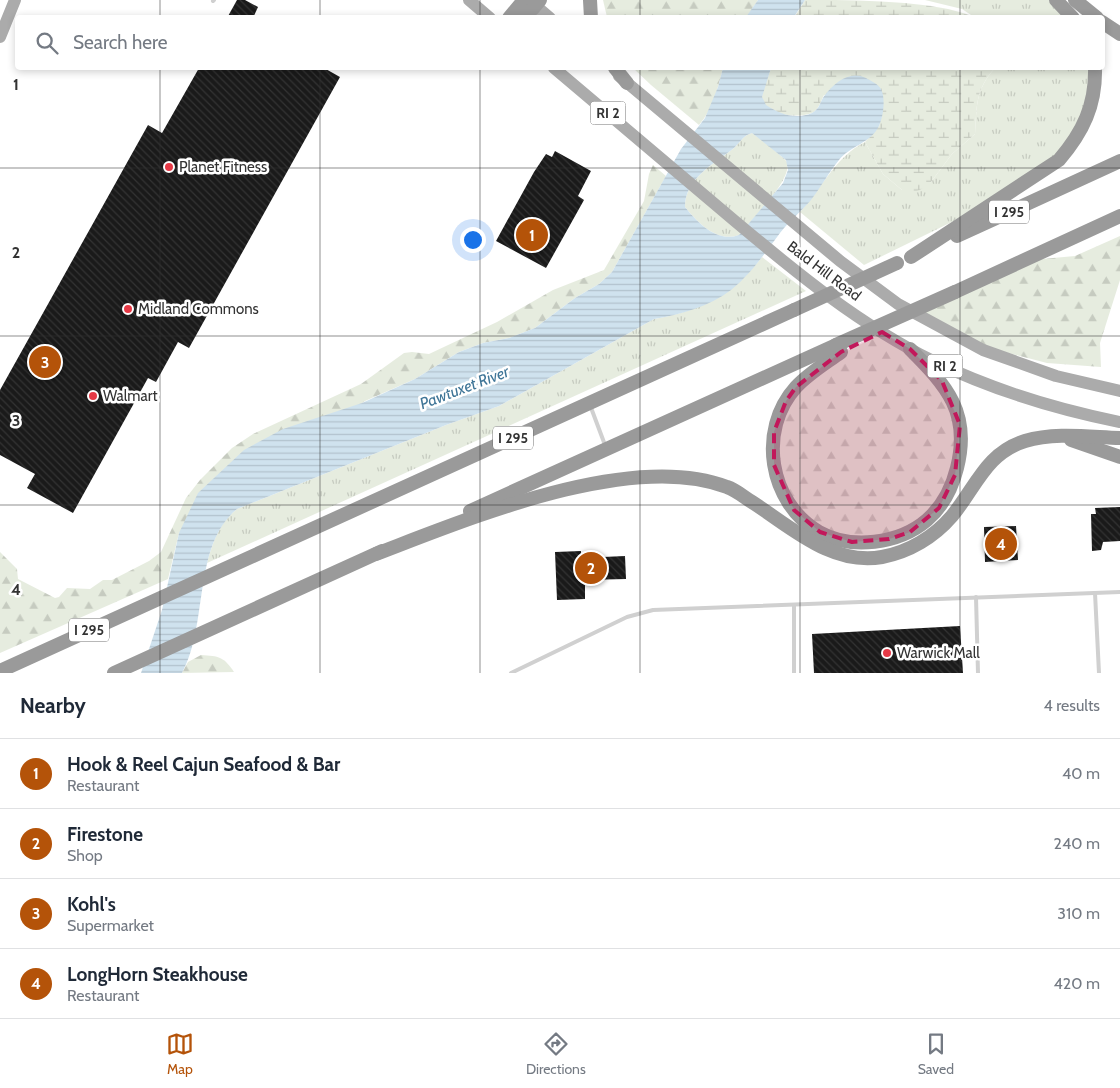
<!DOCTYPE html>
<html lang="en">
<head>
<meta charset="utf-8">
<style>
	:root { --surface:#fff; --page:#f2f2f3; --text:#1f2937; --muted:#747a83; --line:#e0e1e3; --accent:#b45309 }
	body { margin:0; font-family:Cabin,sans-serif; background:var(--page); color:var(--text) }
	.you { position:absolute; left:472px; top:239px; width:18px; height:18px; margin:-12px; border:4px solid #fff; border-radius:50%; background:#1a73e8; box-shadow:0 0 0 8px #1a73e833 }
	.badge { display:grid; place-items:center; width:32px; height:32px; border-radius:50%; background:var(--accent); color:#fff; font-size:16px; font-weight:700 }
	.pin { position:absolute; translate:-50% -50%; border:2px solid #fff; box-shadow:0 1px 5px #0006 }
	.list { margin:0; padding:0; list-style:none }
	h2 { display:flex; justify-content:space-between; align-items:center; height:65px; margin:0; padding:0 20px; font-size:21px }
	h2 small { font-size:16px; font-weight:400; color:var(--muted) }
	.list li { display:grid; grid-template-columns:32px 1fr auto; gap:15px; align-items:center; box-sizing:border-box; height:70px; padding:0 20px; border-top:1px solid var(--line) }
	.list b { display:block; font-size:19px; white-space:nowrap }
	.list p { margin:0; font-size:16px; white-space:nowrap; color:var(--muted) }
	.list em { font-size:16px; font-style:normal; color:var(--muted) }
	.icon { flex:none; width:28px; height:28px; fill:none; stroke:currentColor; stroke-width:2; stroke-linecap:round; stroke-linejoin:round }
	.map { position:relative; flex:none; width:1120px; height:673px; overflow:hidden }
	.search { position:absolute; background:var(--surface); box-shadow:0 2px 8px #0003; left:15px; right:15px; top:15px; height:55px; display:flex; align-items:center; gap:12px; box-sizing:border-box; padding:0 18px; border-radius:5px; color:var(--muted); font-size:19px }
	.sheet { height:345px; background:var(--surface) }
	nav { display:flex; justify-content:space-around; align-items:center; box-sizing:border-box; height:70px; border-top:1px solid var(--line); background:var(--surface); font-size:14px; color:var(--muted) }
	nav a { display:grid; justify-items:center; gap:2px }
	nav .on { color:var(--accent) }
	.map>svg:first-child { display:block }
	.grass { fill:url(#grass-tufts) }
	.forest { fill:url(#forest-firs) }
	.wetland { fill:url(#wetland-marsh) }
	.water { fill:url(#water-rules); fill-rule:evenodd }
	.building { fill:url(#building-back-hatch) }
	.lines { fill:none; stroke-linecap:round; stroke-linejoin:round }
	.lane { stroke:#d0d0d0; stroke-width:4 }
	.primary { stroke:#ababab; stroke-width:12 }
	.highway { stroke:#9a9a9a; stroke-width:14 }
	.highway-bridge { stroke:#9a9a9a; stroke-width:14 }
	.marked { fill:#c2185b; fill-opacity:0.2; stroke:#c2185b; stroke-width:4; stroke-dasharray:10 6; stroke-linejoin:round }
	.grid { fill:none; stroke:#333; stroke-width:1; stroke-opacity:0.55 }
	.poi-dot { fill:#e63946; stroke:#fff; stroke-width:2 }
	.labels { text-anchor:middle; stroke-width:5; stroke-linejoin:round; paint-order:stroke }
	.shield { fill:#fff; stroke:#707070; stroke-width:1 }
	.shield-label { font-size:14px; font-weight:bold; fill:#333 }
	.poi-label { font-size:15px; fill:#333; stroke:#fff; text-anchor:start }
	.street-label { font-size:15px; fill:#333; stroke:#fff }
	.water-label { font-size:16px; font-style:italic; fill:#3f7597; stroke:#fff }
	.grid-label { font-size:16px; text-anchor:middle; font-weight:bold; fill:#333; stroke:#fff; stroke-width:5; stroke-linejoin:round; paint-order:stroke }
</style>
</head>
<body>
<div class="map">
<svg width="1120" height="673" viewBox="0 0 1120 673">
	<defs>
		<pattern id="grass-tufts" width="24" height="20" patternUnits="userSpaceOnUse" patternTransform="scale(1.25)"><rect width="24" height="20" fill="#e6ecdf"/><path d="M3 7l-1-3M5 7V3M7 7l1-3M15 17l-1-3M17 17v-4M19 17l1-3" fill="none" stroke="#c6cbc0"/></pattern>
		<pattern id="forest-firs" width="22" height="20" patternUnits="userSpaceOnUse" patternTransform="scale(1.25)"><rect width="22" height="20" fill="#e6ecdf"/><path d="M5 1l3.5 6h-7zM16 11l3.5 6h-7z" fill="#c6cbc0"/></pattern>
		<pattern id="wetland-marsh" width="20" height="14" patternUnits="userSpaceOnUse" patternTransform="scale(1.25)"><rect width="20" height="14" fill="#e6ecdf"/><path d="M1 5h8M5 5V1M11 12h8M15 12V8" fill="none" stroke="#c6cbc0"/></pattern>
		<pattern id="water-rules" width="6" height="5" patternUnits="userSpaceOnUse" patternTransform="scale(1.25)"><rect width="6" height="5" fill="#cfe2ee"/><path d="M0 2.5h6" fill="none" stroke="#b2c2cd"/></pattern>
		<pattern id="building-back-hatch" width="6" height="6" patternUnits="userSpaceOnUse" patternTransform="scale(1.25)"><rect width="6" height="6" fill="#1a1a1a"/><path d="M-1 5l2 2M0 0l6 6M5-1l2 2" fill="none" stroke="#333"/></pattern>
	</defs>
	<rect width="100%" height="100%" fill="#fff"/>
	<g class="grass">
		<path d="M 925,0 L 1049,0 L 1067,17 L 974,17 L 962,9 Z"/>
		<path d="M 995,68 L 1090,68 L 1090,87 L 1081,124 L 1055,156 L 962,217 L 864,265 L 800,212 C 822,188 835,157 865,142 L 883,174 L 902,190 L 931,182 L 952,154 L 975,134 C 977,106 975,90 995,68 Z"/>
		<path d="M 752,133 C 757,136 785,158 787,162 C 793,180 750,221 739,235 C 717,243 698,223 685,207 C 685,178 714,164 734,148 C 740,142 744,135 752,133 Z"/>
		<path d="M 762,257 L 806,291 L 207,563 C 213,542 219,523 237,509 L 446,425 L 499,406 L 654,319 C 699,312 734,292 762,257 Z"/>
	</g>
	<g class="forest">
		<path d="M 603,0 L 758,0 L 746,18 L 607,17 Z"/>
		<path d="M 633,68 L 723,68 C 718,88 713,109 699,125 L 651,85 Z"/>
		<path d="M 653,165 L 666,176 L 612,272 L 599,284 L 575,298 L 535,328 L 509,338 L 483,343 L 459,352 L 415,379 L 365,401 L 179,533 L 168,579 L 0,653 L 0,552 L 17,569 L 18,579 L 55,598 L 59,597 L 67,588 L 90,589 L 103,580 L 112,580 L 149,561 L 161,552 L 186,498 L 200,480 L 232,448 L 253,434 L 361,384 L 404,353 L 412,352 L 429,354 L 497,322 L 553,290 L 604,270 L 644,201 L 649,174 Z"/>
		<path d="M 1120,236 L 1120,280 L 1100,343 L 1101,367 L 1047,363 L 996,350 L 920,315 L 1031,260 L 1075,256 Z"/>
		<path d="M 877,336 L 910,347 L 950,398 L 961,448 L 941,508 L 888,540 L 820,532 L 779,482 L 779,415 L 796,388 L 839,355 Z"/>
		<path d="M 201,655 C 219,656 224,657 234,672 L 182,673 L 188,662 Z"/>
	</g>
	<g class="wetland">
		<path d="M 805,0 C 853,0 935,0 974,17 L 794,18 Z"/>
		<path d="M 771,68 L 995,68 C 975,90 977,106 975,134 L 952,154 L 931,182 L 920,190 L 909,193 L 902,190 L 883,174 L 865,142 L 879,126 L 882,115 L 824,95 C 821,101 819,108 814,112 C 802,119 764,116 762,98 C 762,89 769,76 771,68 Z"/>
	</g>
	<g class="water">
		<path d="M 758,0 L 805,0 L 794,17 L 746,17 Z"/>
		<path d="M 723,68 L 771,68 L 762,97 L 766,105 C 779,114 796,120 812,113 C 820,109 820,101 825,95 C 835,82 850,70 866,78 C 871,81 878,84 881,89 C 886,99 883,117 879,126 C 871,143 850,146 839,160 C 829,172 821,187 811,200 C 801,212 789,221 780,233 C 765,253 751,274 731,290 C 710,306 680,315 654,319 L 499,406 L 446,425 L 237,509 C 192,546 209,624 182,673 L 141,673 L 162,610 L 179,533 L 198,493 L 244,450 L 283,429 L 362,403 L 415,379 L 459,352 L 483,343 L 509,338 L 535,328 L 575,298 L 599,284 L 612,272 L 681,149 L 705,118 L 718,87 ZM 752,133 L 786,160 L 788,170 L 783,183 L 739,235 C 717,243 698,223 685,207 C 685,178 714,164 734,148 C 740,142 744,135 752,133 Z"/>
	</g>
	<g class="building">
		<path d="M 237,0 L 245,0 L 258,7 L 253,18 L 227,18 Z"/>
		<path d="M 199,68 L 324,68 L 340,77 L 189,348 L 178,342 L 156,382 L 148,378 L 73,513 L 27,488 L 35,474 L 0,455 L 0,390 L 148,125 L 162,133 Z"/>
		<path d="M 555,151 L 591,171 L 578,196 L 584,200 L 546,268 L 496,241 L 534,172 L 546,154 L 552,157 Z"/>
		<path d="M 1120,507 L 1120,541 L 1103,542 L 1101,550 L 1092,551 L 1091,514 L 1096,514 L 1095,508 Z"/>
		<path d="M 1016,526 L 1018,560 L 985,562 L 984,527 Z"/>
		<path d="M 581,551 L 581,558 L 625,556 L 626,579 L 585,580 L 585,599 L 557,600 L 555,552 Z"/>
		<path d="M 960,626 L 963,673 L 814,673 L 812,634 Z"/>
	</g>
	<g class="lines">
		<g class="lane">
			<path d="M 213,1 L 214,0"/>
			<path d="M 590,405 L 605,445"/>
			<path d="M 1095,593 L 1099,673"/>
			<path d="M 976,597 L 978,673"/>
			<path d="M 511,673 L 627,617 L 653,610 L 1120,592"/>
			<path d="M 794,673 L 794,605"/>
		</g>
		<g class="primary">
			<path d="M 469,0 L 490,18"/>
			<path d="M 529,0 L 550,18"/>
			<path d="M 0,37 L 15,0"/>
			<path d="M 554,68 C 615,119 675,171 736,222 C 798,274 860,325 933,361 C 993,390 1055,409 1120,422"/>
			<path d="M 619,76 L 840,261 L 898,304 L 983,350 L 1056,376 L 1120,391"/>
		</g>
		<g class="highway">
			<path d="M 590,0 L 591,18"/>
			<path d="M 1056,0 L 1073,18"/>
			<path d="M 1075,0 L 1097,18"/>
			<path d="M 509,18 L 524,0"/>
			<path d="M 525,18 L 540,0"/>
			<path d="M 1102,22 L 1120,34"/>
			<path d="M 615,68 L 627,83"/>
			<path d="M 957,236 L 1120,161"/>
			<path d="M 911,257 L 1059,160 C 1083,132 1096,105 1095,68"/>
			<path d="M 955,292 L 1120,216"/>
			<path d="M 841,352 C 826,363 809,373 796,387 C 757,430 769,503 819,532 C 851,550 899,544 927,520 C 942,507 952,488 957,468 C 971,413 947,386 910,349"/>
			<path d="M 1071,440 L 1120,457"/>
			<path d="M 470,511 L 836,345"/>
			<path d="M 376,554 C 468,519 631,450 727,487 C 736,490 744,497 752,502 C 791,527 832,566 882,557 C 909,552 934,537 952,516 C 976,487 986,453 1025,441 C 1055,432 1089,437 1120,438"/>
			<path d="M 0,671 L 794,310"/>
			<path d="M 114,673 L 382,551"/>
		</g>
		<g class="highway-bridge">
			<path d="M 794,310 L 897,263"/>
			<path d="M 836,345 L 955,292"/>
		</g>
	</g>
	<path class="marked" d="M 882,332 L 910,349 L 942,381 L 960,425 L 955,475 L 939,508 L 910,532 L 889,539 L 852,542 L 820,532 L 794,510 L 774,465 L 774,432 L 786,401 L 796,387 L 841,352 Z"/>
	<path class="grid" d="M 160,0 L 160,18M 320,0 L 320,18M 480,0 L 480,18M 640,0 L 640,18M 800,0 L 800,18M 960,0 L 960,18M 160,68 L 160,673M 320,68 L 320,673M 480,68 L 480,673M 640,68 L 640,673M 800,68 L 800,673M 960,68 L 960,673M 0,168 L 1120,168M 0,336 L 1120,336M 0,505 L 1120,505"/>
	<g class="poi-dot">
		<circle cx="169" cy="167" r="5"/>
		<circle cx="128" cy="309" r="5"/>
		<circle cx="93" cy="396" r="5"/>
		<circle cx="887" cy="653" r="5"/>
	</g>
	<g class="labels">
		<g class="shield">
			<rect x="590.5" y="101.5" width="35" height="23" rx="4"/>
			<rect x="989" y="200.5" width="40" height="23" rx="4"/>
			<rect x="927.5" y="354.5" width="35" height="23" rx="4"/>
			<rect x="493" y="426.5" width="40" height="23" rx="4"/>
			<rect x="69" y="618.5" width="40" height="23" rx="4"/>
		</g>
		<g class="shield-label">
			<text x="608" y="118">RI 2</text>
			<text x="1009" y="217">I 295</text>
			<text x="945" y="371">RI 2</text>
			<text x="513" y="443">I 295</text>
			<text x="89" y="635">I 295</text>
		</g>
		<g class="poi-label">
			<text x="179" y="172">Planet Fitness</text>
			<text x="138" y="314">Midland Commons</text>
			<text x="103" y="401">Walmart</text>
			<text x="897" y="658">Warwick Mall</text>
		</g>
		<g class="street-label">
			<text transform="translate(824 271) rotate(37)" y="5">Bald Hill Road</text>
		</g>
		<g class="water-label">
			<text transform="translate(464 387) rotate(-21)" y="6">Pawtuxet River</text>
		</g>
	</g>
	<g class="grid-label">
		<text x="16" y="90">1</text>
		<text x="16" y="258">2</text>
		<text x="16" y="426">3</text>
		<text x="16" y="595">4</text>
	</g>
</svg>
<div class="you"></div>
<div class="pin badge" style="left:532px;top:235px">1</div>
<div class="pin badge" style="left:591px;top:568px">2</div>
<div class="pin badge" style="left:45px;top:362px">3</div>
<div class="pin badge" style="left:1001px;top:544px">4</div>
<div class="search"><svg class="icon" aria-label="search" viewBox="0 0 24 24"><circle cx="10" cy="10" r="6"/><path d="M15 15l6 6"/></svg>Search here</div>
</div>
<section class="sheet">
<h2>Nearby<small>4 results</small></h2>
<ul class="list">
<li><span class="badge">1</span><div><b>Hook &amp; Reel Cajun Seafood &amp; Bar</b><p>Restaurant</p></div><em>40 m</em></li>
<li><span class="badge">2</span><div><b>Firestone</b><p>Shop</p></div><em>240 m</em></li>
<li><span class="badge">3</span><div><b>Kohl's</b><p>Supermarket</p></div><em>310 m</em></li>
<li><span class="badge">4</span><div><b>LongHorn Steakhouse</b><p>Restaurant</p></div><em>420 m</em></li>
</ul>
</section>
<nav>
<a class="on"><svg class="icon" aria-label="map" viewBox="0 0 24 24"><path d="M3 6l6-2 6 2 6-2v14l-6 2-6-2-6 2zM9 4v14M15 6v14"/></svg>Map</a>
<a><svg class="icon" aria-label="directions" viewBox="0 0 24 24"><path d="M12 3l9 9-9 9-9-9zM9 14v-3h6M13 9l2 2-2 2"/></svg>Directions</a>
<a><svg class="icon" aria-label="saved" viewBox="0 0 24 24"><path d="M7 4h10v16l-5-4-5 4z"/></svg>Saved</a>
</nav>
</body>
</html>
